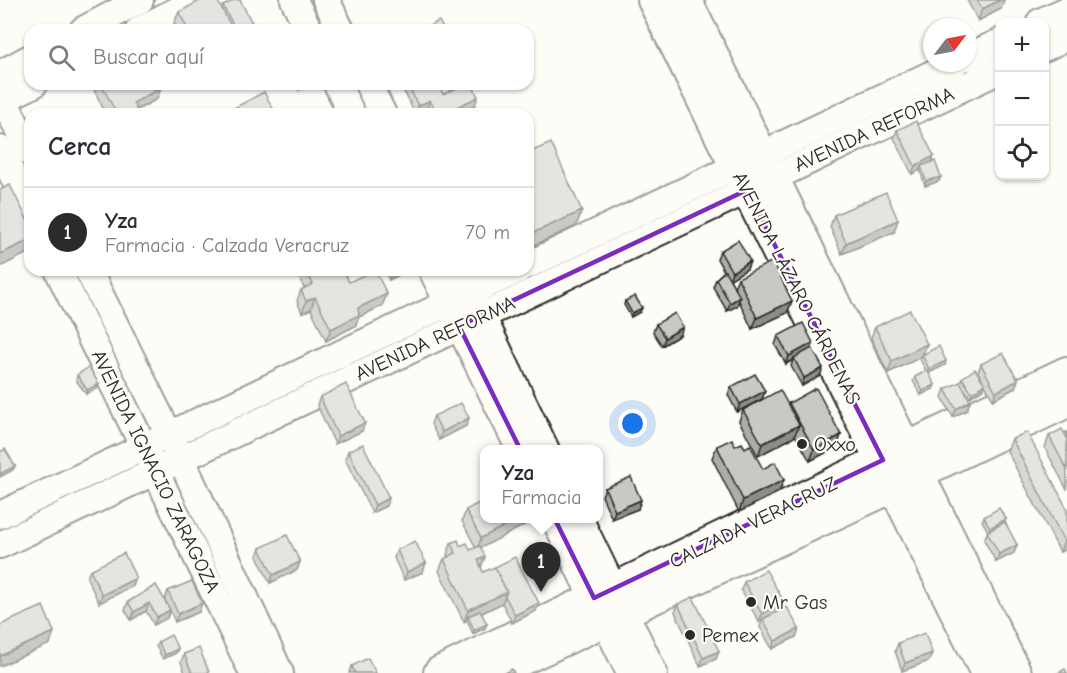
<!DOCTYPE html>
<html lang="es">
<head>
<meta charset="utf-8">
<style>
	:root { --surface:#fff; --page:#f2f2f3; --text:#2b2b33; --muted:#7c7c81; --line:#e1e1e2; --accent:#2b2b2b }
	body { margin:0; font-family:"Comic Neue",sans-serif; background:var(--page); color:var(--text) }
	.controls { position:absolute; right:18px; top:18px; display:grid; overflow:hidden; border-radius:12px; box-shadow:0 2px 4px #0004 }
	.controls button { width:54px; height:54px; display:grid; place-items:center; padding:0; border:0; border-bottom:2px solid var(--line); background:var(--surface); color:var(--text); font:30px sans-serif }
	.compass { position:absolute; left:923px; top:18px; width:54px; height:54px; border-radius:50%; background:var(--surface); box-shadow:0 2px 4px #0004; rotate:58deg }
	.you { position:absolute; left:633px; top:424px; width:21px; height:21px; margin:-15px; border:4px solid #fff; border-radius:50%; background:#1a73e8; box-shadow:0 0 0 9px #1a73e833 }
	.badge { display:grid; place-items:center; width:39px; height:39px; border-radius:50%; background:var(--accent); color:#fff; font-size:20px; font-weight:700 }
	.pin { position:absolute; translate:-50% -50px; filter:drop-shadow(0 2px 3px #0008) }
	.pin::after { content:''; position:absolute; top:32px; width:21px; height:18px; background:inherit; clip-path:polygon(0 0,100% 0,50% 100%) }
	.popup { position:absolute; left:480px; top:445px; width:123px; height:78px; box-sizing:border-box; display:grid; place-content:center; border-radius:12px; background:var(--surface); filter:drop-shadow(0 2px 4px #0005); font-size:20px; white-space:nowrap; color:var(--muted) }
	.popup b { font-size:22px; color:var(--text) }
	.popup::after { content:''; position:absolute; left:50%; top:100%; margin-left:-12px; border:12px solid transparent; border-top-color:var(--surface) }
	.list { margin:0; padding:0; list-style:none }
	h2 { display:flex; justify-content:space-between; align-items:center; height:78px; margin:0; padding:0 24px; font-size:26px }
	h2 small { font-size:20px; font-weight:400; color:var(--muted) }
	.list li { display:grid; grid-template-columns:39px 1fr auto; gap:18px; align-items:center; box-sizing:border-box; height:90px; padding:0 24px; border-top:2px solid var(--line) }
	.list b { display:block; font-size:22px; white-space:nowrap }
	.list p { margin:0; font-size:20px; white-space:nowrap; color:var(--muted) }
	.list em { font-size:20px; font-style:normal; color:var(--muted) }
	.icon { flex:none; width:33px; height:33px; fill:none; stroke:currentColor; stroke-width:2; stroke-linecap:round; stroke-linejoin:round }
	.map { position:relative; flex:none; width:1067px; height:673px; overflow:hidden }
	.search { position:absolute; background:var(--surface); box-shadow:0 2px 4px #0004; left:24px; top:24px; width:510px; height:66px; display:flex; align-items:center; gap:15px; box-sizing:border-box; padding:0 21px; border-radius:18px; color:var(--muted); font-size:22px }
	.panel { position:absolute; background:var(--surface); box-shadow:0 2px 4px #0004; left:24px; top:108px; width:510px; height:168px; border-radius:18px }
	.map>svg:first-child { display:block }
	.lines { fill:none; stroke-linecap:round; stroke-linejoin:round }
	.minor-casing { stroke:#2b2b2b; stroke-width:30 }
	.major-casing { stroke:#2b2b2b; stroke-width:36 }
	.minor { stroke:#fdfcf7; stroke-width:26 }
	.major { stroke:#fdfcf7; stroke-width:32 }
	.wall { fill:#adaca9; stroke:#2b2b2b; stroke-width:1.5 }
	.shaded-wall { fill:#8d8c89; stroke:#2b2b2b; stroke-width:1.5 }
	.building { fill:#c9c8c4; stroke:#2b2b2b; stroke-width:1.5 }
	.marked { fill:none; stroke:#7b2cbf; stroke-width:4.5; stroke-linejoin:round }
	.poi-dot { fill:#2b2b2b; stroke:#fdfcf7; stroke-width:2 }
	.labels { text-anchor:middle; stroke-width:4.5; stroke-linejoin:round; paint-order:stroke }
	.street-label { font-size:20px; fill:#2b2b2b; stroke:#fdfcf7 }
	.poi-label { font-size:20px; fill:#2b2b2b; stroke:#fdfcf7; text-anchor:start }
</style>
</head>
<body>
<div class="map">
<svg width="1067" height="673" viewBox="0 0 1067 673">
	<rect width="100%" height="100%" fill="#fdfcf7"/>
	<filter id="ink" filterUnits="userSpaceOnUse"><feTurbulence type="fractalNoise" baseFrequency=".0167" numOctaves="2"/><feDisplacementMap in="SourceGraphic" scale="12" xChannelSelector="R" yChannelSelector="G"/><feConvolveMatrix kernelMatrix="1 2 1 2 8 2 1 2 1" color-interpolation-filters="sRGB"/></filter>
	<g filter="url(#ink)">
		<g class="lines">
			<g class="minor-casing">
				<g id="minor">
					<path d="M 294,0 L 309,30"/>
					<path d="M 326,0 L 341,30"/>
					<path d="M 1040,22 L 1067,10"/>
					<path d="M 83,30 L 140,0"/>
					<path d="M 139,30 L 197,0"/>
					<path d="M 1044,48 L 1067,37"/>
					<path d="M 968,57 L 1000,42"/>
					<path d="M 0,74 L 30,58"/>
					<path d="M 337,84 L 352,114"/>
					<path d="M 368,84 L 383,114"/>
					<path d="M 0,92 L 30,153"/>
					<path d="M 0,101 L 34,84"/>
					<path d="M 0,149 L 30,211"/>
					<path d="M 528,265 L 955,63"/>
					<path d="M 58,270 L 253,673"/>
					<path d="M 88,270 L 181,459 L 280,673"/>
					<path d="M 432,270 L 520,450"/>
					<path d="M 460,270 L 546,450"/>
					<path d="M 0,515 L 518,270"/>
					<path d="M 554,518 L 630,673"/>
					<path d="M 579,518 L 654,673"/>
					<path d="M 0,545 L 1000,70"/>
				</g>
			</g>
			<g class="major-casing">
				<g id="major">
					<path d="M 654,0 C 764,225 877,448 987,673"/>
					<path d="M 685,0 L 1015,673"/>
					<path d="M 440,673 L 883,460 L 1067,373"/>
					<path d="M 491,673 L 895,485 L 917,473 L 1067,401"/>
				</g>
			</g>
			<use href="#minor" class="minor"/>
			<use href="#major" class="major"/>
		</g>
		<g class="wall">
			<path d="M 967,0 L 1004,0 L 1001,9 L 978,21 Z"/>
			<path d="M 223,6 L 252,23 L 249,30 L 178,30 L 174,23 L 179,12 L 222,9 Z"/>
			<path d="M 91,84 L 159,84 L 157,99 L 137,110 L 139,114 L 106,114 Z"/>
			<path d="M 296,84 L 311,84 L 299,90 Z"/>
			<path d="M 404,84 L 438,84 L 443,94 L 475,105 L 456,114 L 430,114 L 427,108 L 415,114 L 402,87 Z"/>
			<path d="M 897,130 L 932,162 L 939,181 L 925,186 L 920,170 L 912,174 L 894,138 Z"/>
			<path d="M 834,215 L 894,232 L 842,254 L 830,227 Z"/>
			<path d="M 720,251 L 750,261 L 747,269 L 730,279 L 734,287 L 738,278 L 792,301 L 787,313 L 752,329 L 739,301 L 737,306 L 727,311 L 713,287 L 716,279 L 724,271 L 717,259 Z"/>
			<path d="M 296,270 L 343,270 L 349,282 L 382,306 L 359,317 L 355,326 L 326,341 L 311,309 L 302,313 L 297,301 L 301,290 L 304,288 Z"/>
			<path d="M 384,270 L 409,270 L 389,280 Z"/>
			<path d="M 625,301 L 640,312 L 631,317 L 624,305 Z"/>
			<path d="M 656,324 L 680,335 L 662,346 L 653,332 Z"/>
			<path d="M 875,327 L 927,344 L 923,354 L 945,365 L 929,373 L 933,389 L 921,395 L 913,381 L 915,377 L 926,371 L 920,359 L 921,357 L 888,373 L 871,338 Z"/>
			<path d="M 778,336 L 813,343 L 812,348 L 820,376 L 802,386 L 791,366 L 793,360 L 786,364 L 775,345 Z"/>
			<path d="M 981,364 L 1015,388 L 993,400 L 985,385 L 984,388 L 970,397 L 960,383 L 962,378 L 982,379 L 978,372 Z"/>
			<path d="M 77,376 L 97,388 L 86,394 L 76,380 Z"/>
			<path d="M 731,387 L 765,391 L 762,399 L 737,412 L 728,395 Z"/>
			<path d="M 945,389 L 970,401 L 967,410 L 953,417 L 942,397 Z"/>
			<path d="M 320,397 L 362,431 L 335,444 L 317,405 Z"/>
			<path d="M 789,403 L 841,435 L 837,447 L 810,461 L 795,435 L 794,437 L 758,456 L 739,421 L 743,410 L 788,405 Z"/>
			<path d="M 434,416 L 466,426 L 439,440 L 431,424 Z"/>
			<path d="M 1067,432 L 1067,490 L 1045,448 L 1049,436 Z"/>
			<path d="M 1012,439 L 1067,509 L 1067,549 L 1060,552 L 1007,451 Z"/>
			<path d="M 717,446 L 735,446 L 745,448 L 779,492 L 739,512 L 712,458 Z"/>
			<path d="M 348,451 L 386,506 L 372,513 L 345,459 Z"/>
			<path d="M 605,488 L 638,509 L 612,519 L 602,496 Z"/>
			<path d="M 466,510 L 484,519 L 536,519 L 480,548 L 485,557 L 481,567 L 483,572 L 536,611 L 512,623 L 502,603 L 482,613 L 485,628 L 473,634 L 467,620 L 464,622 L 439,571 L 444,559 L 448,557 L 447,555 L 451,543 L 470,550 L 476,548 L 462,521 Z"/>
			<path d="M 984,517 L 1006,519 L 1004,523 L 1017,545 L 1014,553 L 996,562 L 984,540 L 988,531 L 982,521 Z"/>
			<path d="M 260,548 L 300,562 L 297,570 L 270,583 L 257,556 Z"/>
			<path d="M 397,550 L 423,572 L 404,580 L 394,558 Z"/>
			<path d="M 90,570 L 136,578 L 133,586 L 99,603 L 87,578 Z"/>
			<path d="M 744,582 L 781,610 L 799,629 L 796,637 L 772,649 L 760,627 L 762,620 L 759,622 L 741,590 Z"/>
			<path d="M 156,585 L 169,608 L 165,599 L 168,591 L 199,612 L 175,622 L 170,610 L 167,618 L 154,625 L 146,611 L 131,620 L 125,610 L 128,602 Z"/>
			<path d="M 678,604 L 719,651 L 716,659 L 700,666 L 675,612 Z"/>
			<path d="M 158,642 L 176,653 L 163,659 L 156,646 Z"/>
			<path d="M 898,643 L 932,653 L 929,661 L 902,671 L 895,651 Z"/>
			<path d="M 184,654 L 209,673 L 185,673 L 181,662 Z"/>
			<path d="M 352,666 L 376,673 L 349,673 Z"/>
		</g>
		<g class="shaded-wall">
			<path d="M 1000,0 L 1004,0 L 1001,9 L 978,21 L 982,9 Z"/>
			<path d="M 252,23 L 249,30 L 238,30 Z"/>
			<path d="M 302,84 L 311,84 L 299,90 Z"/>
			<path d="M 161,88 L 157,99 L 129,114 L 133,103 Z"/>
			<path d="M 478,97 L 475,105 L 456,114 L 442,114 Z"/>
			<path d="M 430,100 L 427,108 L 415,114 L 418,106 Z"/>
			<path d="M 934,156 L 931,164 L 921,166 L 920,170 L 912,174 L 915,166 Z"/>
			<path d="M 941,177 L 939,181 L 925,186 L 926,181 Z"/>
			<path d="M 582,211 L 576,226 L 528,248 L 528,235 Z"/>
			<path d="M 898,220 L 894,232 L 842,254 L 846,243 Z"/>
			<path d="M 30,240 L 30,252 L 0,267 L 0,254 Z"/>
			<path d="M 750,261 L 747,269 L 729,280 L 732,272 Z"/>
			<path d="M 396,270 L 409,270 L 389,280 L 392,272 Z"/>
			<path d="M 387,294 L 382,306 L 359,317 L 355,326 L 326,341 L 331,329 L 358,308 Z"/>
			<path d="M 315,297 L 311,309 L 302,313 L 306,301 Z"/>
			<path d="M 740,297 L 737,306 L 727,311 L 730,303 Z"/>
			<path d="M 792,301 L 787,313 L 752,329 L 757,318 Z"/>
			<path d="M 642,308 L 640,312 L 631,317 L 632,313 Z"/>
			<path d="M 683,327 L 680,335 L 662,346 L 665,338 Z"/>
			<path d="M 813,343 L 811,351 L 794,358 L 793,360 L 786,364 L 789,356 Z"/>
			<path d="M 927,344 L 922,356 L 922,355 L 921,357 L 888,373 L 892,361 Z"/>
			<path d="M 946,361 L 945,365 L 928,373 L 929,369 Z"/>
			<path d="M 823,368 L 820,376 L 802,386 L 804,378 Z"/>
			<path d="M 1018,380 L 1015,388 L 993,400 L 996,392 Z"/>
			<path d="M 99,384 L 97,388 L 86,394 L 87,390 Z"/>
			<path d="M 985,384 L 984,388 L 970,397 L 972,393 Z"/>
			<path d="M 935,385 L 933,389 L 921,395 L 923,391 Z"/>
			<path d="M 765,391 L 762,399 L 737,412 L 740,404 Z"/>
			<path d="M 970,401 L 967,410 L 953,417 L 956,409 Z"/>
			<path d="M 469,418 L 466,426 L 439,440 L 442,432 Z"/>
			<path d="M 365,423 L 362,431 L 335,444 L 338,436 Z"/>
			<path d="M 799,425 L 794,437 L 758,456 L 762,444 Z"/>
			<path d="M 841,435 L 837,447 L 810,461 L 814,450 Z"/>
			<path d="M 15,466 L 13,470 L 0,477 L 0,474 Z"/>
			<path d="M 784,480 L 779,492 L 739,512 L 743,500 Z"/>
			<path d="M 389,498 L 386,506 L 372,513 L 375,505 Z"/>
			<path d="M 641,500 L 638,509 L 612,519 L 615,511 Z"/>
			<path d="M 518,519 L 536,519 L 477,550 L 481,538 Z"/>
			<path d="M 1006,519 L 1004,523 L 989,532 L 990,528 Z"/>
			<path d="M 1067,539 L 1067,549 L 1060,552 L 1064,541 Z"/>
			<path d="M 1017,545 L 1014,553 L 996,562 L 999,554 Z"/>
			<path d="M 485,557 L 480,569 L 478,560 Z"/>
			<path d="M 300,562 L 297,570 L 270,583 L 273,575 Z"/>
			<path d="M 426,563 L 423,572 L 404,580 L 407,572 Z"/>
			<path d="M 136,578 L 133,586 L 99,603 L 102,595 Z"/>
			<path d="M 507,592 L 502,603 L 470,619 L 468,616 L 467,620 L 464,622 L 468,610 Z"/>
			<path d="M 784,602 L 781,610 L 763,619 L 762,620 L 759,622 L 762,614 Z"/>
			<path d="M 149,603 L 146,611 L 131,620 L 134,612 Z"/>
			<path d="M 202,603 L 199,612 L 175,622 L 178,614 Z"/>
			<path d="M 539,603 L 536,611 L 512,623 L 515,615 Z"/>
			<path d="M 170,610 L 167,618 L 154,625 L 157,617 Z"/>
			<path d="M 487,624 L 485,628 L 473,634 L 474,630 Z"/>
			<path d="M 799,629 L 796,637 L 772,649 L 775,641 Z"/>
			<path d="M 54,632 L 50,644 L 0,666 L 0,656 Z"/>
			<path d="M 178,649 L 176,653 L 163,659 L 165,655 Z"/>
			<path d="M 719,651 L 716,659 L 700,666 L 703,658 Z"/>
			<path d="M 932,653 L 929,661 L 902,671 L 905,663 Z"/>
		</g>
		<g class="building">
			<path d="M 201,0 L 217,0 L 232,28 L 228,30 L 188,30 L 179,12 Z"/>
			<path d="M 234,0 L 240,0 L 252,23 L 238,30 L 236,30 L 223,6 Z"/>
			<path d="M 977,0 L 1000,0 L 982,9 Z"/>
			<path d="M 439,21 L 444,30 L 422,30 Z"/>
			<path d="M 101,84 L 159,84 L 161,88 L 133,103 L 139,114 L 117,114 Z"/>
			<path d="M 408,84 L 438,84 L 443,94 L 466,84 L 472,84 L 478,97 L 442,114 L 437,114 L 430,100 L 418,106 Z"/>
			<path d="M 264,92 L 276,114 L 223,114 Z"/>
			<path d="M 916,121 L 934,156 L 915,166 L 897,130 Z"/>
			<path d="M 551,143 L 582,211 L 528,235 L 528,153 Z"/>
			<path d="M 935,161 L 941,177 L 926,181 L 921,166 Z"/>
			<path d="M 10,185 L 30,225 L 30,240 L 0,254 L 0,190 Z"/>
			<path d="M 886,192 L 898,220 L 846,243 L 834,215 Z"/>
			<path d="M 738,240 L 750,261 L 732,272 L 720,251 Z"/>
			<path d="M 773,261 L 792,301 L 757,318 L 738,278 Z"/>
			<path d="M 306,270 L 343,270 L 349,282 L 375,270 L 387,294 L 358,308 L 359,315 L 331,329 L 315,297 L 306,301 L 301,290 L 313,284 Z"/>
			<path d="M 725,271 L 740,297 L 730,303 L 716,279 Z"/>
			<path d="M 635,296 L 642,308 L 632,313 L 625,301 Z"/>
			<path d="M 910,310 L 927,344 L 892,361 L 875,327 Z"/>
			<path d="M 675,313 L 683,327 L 665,338 L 656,324 Z"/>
			<path d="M 803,323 L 813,343 L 789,356 L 778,336 Z"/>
			<path d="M 939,346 L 946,361 L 929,369 L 922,355 Z"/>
			<path d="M 812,348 L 823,368 L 804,378 L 794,358 Z"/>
			<path d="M 1003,353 L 1018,380 L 996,392 L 981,364 Z"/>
			<path d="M 89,367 L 99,384 L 87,390 L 77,375 Z"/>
			<path d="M 975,369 L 985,384 L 972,393 L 962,378 Z"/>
			<path d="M 927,370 L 935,385 L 923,391 L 915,377 Z"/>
			<path d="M 755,374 L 765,391 L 740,404 L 731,387 Z"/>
			<path d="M 960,382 L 970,401 L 956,409 L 945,389 Z"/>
			<path d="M 346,384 L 365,423 L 338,436 L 320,397 Z"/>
			<path d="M 816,388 L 841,435 L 814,450 L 789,403 Z"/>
			<path d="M 780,390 L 799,425 L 762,444 L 743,410 Z"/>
			<path d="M 461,403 L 469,418 L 442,432 L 434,416 Z"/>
			<path d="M 1062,429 L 1067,438 L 1067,470 L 1049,436 Z"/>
			<path d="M 1027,432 L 1067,509 L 1067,539 L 1064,541 L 1012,439 Z"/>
			<path d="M 732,439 L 735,446 L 742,443 L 745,448 L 750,445 L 763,469 L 775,462 L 784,480 L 743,500 L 717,446 Z"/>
			<path d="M 363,444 L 389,498 L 375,505 L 348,451 Z"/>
			<path d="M 5,449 L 15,466 L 0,474 L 0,452 Z"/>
			<path d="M 631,477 L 641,500 L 615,511 L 605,488 Z"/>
			<path d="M 484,500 L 484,519 L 518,519 L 481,538 L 466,510 Z"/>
			<path d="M 999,508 L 1006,519 L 990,528 L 984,517 Z"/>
			<path d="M 1005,522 L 1017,545 L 999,554 L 987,532 Z"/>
			<path d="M 287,535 L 300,562 L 273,575 L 260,548 Z"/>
			<path d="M 458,540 L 460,546 L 467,543 L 470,550 L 480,546 L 485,557 L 478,560 L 483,572 L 495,567 L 507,592 L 468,610 L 444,559 L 456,553 L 451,543 Z"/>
			<path d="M 415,541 L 426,563 L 407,572 L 397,550 Z"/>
			<path d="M 124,553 L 136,578 L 102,595 L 90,570 Z"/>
			<path d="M 515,557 L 539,603 L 515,615 L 505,596 L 507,592 L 495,567 Z"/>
			<path d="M 766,570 L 784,602 L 762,614 L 744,582 Z"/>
			<path d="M 192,581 L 202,603 L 178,614 L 168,591 Z"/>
			<path d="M 156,585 L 170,610 L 157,617 L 149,603 L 134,612 L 128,602 Z"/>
			<path d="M 693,597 L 719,651 L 703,658 L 678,604 Z"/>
			<path d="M 43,606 L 54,632 L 0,656 L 0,625 Z"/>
			<path d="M 787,607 L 799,629 L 775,641 L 763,619 Z"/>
			<path d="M 480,611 L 487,624 L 474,630 L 468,616 Z"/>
			<path d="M 925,633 L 932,653 L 905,663 L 898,643 Z"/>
			<path d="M 171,635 L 178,649 L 165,655 L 158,642 Z"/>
			<path d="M 199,648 L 209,672 L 207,673 L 192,673 L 184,654 Z"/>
			<path d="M 368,658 L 376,673 L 355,673 L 352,666 Z"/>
			<path d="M 512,669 L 514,673 L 504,673 Z"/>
			<path d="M 1065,669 L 1067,673 L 1058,673 Z"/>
		</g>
	</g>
	<path d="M0 0H1067V673H0ZM 747,190 L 883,460 L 594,598 L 459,326 Z" fill="#fdfcf7" fill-opacity=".55" fill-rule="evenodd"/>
	<path class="marked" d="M 747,190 L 883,460 L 594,598 L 459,326 Z"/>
	<g class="poi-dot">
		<circle cx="802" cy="444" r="6"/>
		<circle cx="751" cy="602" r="6"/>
		<circle cx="690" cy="635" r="6"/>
	</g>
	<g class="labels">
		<g class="street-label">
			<text transform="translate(874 129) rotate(-25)" y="7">AVENIDA REFORMA</text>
			<text transform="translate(797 288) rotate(63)" y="7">AVENIDA LÁZARO CÁRDENAS</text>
			<text transform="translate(435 338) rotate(-25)" y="7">AVENIDA REFORMA</text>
			<text transform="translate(156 471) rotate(64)" y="7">AVENIDA IGNACIO ZARAGOZA</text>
			<text transform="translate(753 522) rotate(-26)" y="7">CALZADA VERACRUZ</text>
		</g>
		<g class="poi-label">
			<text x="814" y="451">Oxxo</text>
			<text x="763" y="609">Mr Gas</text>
			<text x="702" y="642">Pemex</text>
		</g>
	</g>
</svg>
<div class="controls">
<button>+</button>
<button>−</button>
<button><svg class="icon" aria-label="locate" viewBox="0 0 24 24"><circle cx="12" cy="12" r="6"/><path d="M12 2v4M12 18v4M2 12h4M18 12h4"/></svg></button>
</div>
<svg class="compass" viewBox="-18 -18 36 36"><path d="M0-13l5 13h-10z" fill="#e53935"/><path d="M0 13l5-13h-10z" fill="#7c7c81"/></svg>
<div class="you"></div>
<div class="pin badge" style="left:541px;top:592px">1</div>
<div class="popup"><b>Yza</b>Farmacia</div>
<div class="search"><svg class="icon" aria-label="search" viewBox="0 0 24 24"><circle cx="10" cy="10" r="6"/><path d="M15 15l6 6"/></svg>Buscar aquí</div>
<section class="panel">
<h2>Cerca<small></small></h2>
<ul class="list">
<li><span class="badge">1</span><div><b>Yza</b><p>Farmacia · Calzada Veracruz</p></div><em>70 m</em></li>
</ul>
</section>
</div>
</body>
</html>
